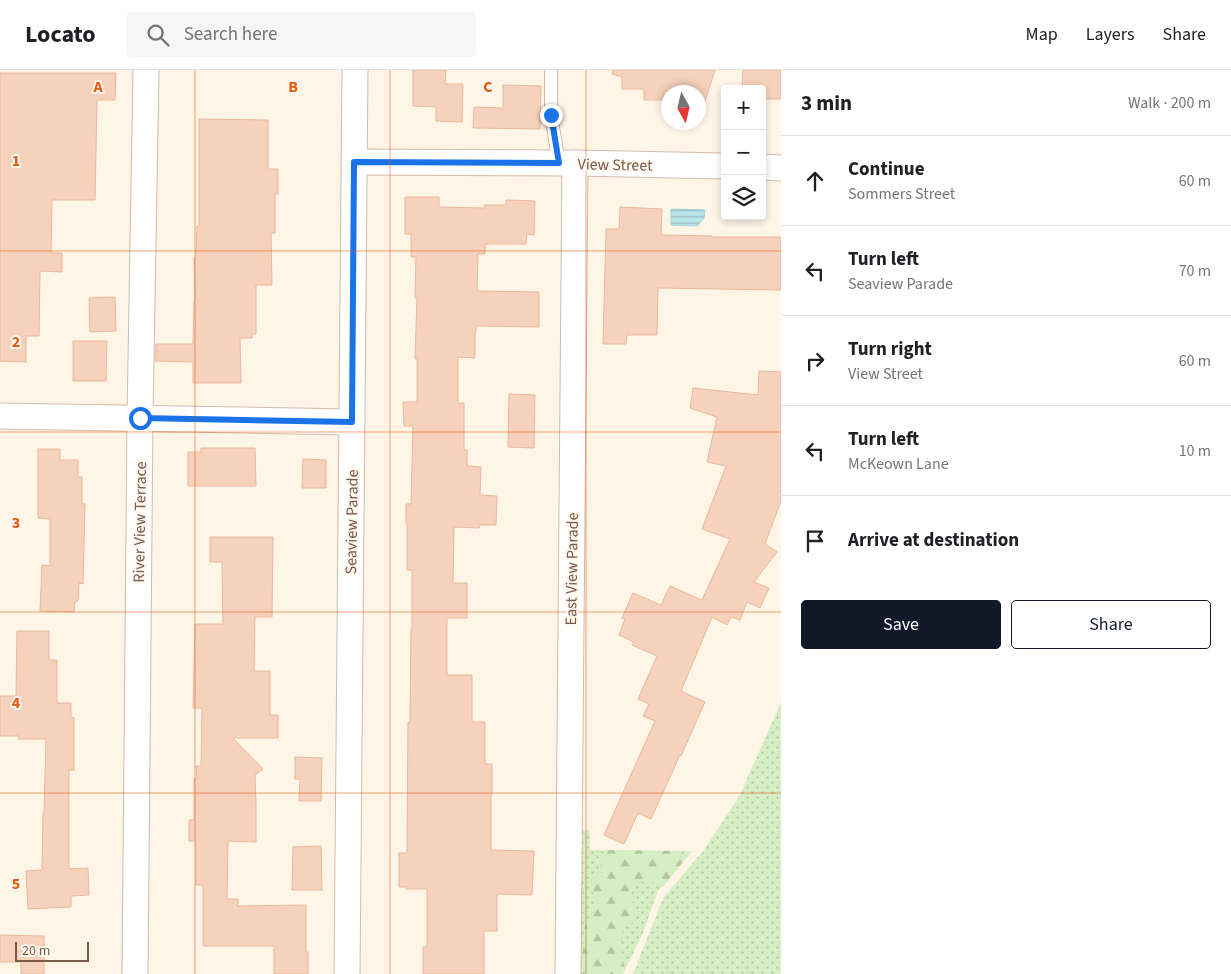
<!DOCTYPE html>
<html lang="en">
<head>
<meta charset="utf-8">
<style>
	:root { --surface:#fff; --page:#f6f6f6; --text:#202124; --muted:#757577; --line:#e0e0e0; --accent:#111827 }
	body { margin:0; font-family:"Source Sans 3",sans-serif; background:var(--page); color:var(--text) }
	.controls { position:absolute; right:15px; top:15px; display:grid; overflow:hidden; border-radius:5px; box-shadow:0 2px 8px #0003 }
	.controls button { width:45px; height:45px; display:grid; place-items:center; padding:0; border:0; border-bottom:1px solid var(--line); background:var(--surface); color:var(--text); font:25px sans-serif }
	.compass { position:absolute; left:661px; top:15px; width:45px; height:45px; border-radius:50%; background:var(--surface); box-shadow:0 2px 8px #0003; rotate:172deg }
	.scale { position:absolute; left:15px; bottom:12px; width:74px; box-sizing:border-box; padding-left:5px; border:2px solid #7b5948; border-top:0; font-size:14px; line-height:18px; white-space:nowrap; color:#7b5948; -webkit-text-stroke:4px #fff8ef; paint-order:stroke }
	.stop { position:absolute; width:15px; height:15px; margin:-11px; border:4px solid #1a73e8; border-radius:50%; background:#fff }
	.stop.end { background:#1a73e8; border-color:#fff; box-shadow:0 1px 5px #0008 }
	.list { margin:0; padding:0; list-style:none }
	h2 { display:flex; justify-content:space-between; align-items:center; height:65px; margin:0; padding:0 20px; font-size:21px }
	h2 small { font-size:16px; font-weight:400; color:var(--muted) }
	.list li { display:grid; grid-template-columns:32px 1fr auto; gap:15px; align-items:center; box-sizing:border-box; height:90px; padding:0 20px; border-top:1px solid var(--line) }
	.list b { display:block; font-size:19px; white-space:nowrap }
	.list p { margin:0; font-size:16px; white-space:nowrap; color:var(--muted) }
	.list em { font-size:16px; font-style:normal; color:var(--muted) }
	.actions { display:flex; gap:10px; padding:15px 20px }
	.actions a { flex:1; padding:11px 0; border:1px solid var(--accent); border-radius:5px; text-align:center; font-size:18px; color:var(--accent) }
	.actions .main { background:var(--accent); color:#fff }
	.icon { flex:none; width:28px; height:28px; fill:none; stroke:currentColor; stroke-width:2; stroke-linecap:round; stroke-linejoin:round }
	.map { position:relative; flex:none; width:781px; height:904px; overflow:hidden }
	header { display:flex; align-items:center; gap:30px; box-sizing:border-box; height:70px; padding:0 25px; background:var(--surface); border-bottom:1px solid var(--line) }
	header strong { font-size:24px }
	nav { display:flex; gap:28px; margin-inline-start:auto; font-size:18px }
	.search { width:350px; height:45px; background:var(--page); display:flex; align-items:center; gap:12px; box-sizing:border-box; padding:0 18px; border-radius:5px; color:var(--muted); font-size:19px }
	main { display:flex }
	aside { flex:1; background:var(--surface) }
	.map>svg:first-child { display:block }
	.grass { fill:url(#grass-dots) }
	.forest { fill:url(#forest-firs) }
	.water { fill:url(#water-rules); stroke:#9ed4dd }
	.building { fill:#f6d2bc; stroke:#eab89b }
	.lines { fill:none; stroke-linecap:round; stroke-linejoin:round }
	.service-casing { stroke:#d2bbab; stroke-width:14 }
	.minor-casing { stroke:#d2bbab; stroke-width:27 }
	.service { stroke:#fff; stroke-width:12 }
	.minor { stroke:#fff; stroke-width:25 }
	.route { stroke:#1a73e8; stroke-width:6 }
	.grid { fill:none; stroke:#e8590c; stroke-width:1; stroke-opacity:0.55 }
	.labels { text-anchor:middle; stroke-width:4; stroke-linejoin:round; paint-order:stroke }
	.street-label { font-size:16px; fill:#7b5948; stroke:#fff8ef }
	.grid-label { font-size:16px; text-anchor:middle; font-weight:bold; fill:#e8590c; stroke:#fff8ef; stroke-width:4; stroke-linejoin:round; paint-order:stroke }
</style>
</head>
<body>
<header>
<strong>Locato</strong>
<div class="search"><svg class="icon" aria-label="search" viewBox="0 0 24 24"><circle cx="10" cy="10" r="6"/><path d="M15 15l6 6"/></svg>Search here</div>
<nav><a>Map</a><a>Layers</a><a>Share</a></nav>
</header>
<main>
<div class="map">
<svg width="781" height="904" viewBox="0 0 781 904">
	<defs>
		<pattern id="grass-dots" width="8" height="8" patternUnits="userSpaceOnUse" patternTransform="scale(1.25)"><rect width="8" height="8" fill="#d5eec3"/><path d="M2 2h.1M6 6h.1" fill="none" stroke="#b2c4a0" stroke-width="1.8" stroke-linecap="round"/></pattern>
		<pattern id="forest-firs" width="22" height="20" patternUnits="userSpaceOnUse" patternTransform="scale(1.25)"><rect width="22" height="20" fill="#d5eec3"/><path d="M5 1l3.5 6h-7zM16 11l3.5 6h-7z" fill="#b2c4a0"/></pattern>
		<pattern id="water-rules" width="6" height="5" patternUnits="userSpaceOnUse" patternTransform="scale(1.25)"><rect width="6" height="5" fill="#b9e4ea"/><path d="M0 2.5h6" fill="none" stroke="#9bbcc0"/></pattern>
	</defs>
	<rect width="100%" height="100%" fill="#fef5e7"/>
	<g class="grass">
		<path d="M 781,632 L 781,904 L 633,904 L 663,828 L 704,780 L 740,725 Z"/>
		<path d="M 590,760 L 590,780 L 692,781 L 658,821 L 643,863 L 623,904 L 573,904 L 575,761 Z"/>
	</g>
	<path class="forest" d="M 604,780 L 679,781 L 681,785 L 683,792 L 663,817 L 647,811 L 634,813 L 631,828 L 636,842 L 635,852 L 623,855 L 623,864 L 618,885 L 626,898 L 623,904 L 581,904 L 585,855 L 593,839 L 595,827 L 592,821 L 591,805 L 602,804 L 600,789 Z"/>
	<path class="water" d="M 671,139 L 705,140 L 704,148 L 697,156 L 671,155 Z"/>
	<g class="building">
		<path d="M 413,0 L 446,0 L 445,14 L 463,14 L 462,52 L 436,51 L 436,37 L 413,36 Z"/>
		<path d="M 613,0 L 715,0 L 704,34 L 698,32 L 698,22 L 669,22 L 664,21 L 664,30 L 644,30 L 644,19 L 622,19 L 622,7 L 612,4 Z"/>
		<path d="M 743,0 L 781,0 L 781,29 L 762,29 L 762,19 L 742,19 Z"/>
		<path d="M 0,3 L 116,3 L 115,30 L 97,30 L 95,130 L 52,130 L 51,183 L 62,183 L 62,202 L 40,201 L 39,266 L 26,266 L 26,292 L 0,291 Z"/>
		<path d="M 503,15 L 541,16 L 540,59 L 473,58 L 474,37 L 503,38 Z"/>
		<path d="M 199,49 L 268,50 L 268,99 L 278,99 L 278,124 L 275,124 L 275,163 L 271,163 L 272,215 L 256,215 L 256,264 L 252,264 L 252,268 L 240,268 L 241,313 L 193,313 L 193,292 L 155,291 L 156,274 L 193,274 L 194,231 L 195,231 L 194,188 L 196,187 L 197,156 L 199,156 Z"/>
		<path d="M 405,127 L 439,127 L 439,137 L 485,138 L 484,135 L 506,135 L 506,130 L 535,131 L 534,165 L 527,164 L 526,174 L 485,174 L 485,184 L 478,184 L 477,221 L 539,222 L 539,257 L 476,256 L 476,262 L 475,262 L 475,288 L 458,287 L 458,333 L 464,333 L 464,380 L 467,380 L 467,396 L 481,397 L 480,425 L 497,426 L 496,455 L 480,455 L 479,458 L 454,457 L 453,513 L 467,513 L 467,548 L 447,548 L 447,605 L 472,605 L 472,652 L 485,652 L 485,694 L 492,694 L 492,725 L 491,725 L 491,780 L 534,781 L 532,825 L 497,824 L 497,861 L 484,861 L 484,904 L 423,904 L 423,877 L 427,877 L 427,819 L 406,819 L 406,817 L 399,817 L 399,783 L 407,783 L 408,652 L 410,652 L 411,559 L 412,559 L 412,500 L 407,500 L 407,453 L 406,453 L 406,434 L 411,434 L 413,356 L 404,356 L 403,332 L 417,332 L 417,289 L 415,289 L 417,228 L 415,228 L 416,187 L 411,187 L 411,164 L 405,164 Z"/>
		<path d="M 620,137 L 662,139 L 661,165 L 712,166 L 712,167 L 781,167 L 781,220 L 658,218 L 657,265 L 627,265 L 626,274 L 603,274 L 606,159 L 619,159 Z"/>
		<path d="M 115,227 L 116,261 L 90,262 L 89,228 Z"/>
		<path d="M 73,271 L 107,271 L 106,311 L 73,311 Z"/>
		<path d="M 759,301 L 781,302 L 781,431 L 765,474 L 777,482 L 754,512 L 769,518 L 760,538 L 747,532 L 740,550 L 731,547 L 727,555 L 712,547 L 681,621 L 705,632 L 681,686 L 680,685 L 651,749 L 638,743 L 624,774 L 604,765 L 655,651 L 643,646 L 649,634 L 638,629 L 657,586 L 632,575 L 634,572 L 619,565 L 625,549 L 622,548 L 633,523 L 661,535 L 670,516 L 702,530 L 730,469 L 702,459 L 726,396 L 707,392 L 717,347 L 690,338 L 693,318 L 758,325 Z"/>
		<path d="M 509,324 L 535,325 L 534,378 L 508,377 Z"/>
		<path d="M 201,378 L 255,378 L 256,416 L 188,416 L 188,382 L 201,382 Z"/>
		<path d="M 38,379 L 60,379 L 60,390 L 78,390 L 78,407 L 82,407 L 82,434 L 85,434 L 83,514 L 79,513 L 78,531 L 75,531 L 74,542 L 40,541 L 42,495 L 50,496 L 50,449 L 38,448 Z"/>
		<path d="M 303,389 L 326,390 L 326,418 L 302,418 Z"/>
		<path d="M 210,467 L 273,467 L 272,547 L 255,547 L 254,601 L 270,601 L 270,645 L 278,645 L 278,668 L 233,668 L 263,699 L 255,705 L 256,735 L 256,772 L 228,771 L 227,829 L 238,829 L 238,836 L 306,835 L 306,882 L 308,882 L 308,904 L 274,904 L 274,876 L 203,876 L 203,815 L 196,815 L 196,771 L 189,771 L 189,750 L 194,750 L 194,709 L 197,709 L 196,696 L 201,696 L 202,638 L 193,638 L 195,554 L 223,554 L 222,492 L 210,492 Z"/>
		<path d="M 17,561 L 49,561 L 49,590 L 57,590 L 57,633 L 71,633 L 71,647 L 74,648 L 74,700 L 69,700 L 69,799 L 88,798 L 89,825 L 71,826 L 71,837 L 28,839 L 26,801 L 42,800 L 43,743 L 44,743 L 46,669 L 19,669 L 19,666 L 0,666 L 0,626 L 16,626 Z"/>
		<path d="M 295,687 L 322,688 L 321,731 L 299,731 L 300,709 L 295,709 Z"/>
		<path d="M 321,776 L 322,820 L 292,820 L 293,777 Z"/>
		<path d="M 0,865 L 44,866 L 44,904 L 21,904 L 21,892 L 0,892 Z"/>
	</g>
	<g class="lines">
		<g class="service-casing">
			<path id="service" d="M 551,0 L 551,45 L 559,93"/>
		</g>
		<g class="minor-casing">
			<g id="minor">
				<path d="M 354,92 L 575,93 L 725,96"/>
				<path d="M 762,97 L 781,98"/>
				<path d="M 0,346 L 352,352"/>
				<path d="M 135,904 L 140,348 L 146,0"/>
				<path d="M 347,904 L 355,0"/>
				<path d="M 568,904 L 575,93"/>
			</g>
		</g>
		<use href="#service" class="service"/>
		<use href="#minor" class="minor"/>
	</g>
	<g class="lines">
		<path class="route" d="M 140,348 L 352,352 L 354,92 L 559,93 L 551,45"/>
	</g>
	<path class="grid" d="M 195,0 L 195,904M 390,0 L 390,904M 586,0 L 586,904M 0,181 L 781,181M 0,362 L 781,362M 0,542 L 781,542M 0,723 L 781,723"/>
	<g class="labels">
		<g class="street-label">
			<text transform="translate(615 94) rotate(1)" y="6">View Street</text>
			<text transform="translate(139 452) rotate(-89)" y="6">River View Terrace</text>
			<text transform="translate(351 452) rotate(-89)" y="6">Seaview Parade</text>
			<text transform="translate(571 499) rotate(-89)" y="6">East View Parade</text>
		</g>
	</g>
	<g class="grid-label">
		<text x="98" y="22">A</text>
		<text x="293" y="22">B</text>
		<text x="488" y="22">C</text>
		<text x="16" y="96">1</text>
		<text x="16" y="277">2</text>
		<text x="16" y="458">3</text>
		<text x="16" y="638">4</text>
		<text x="16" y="819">5</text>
	</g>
</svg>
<div class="controls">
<button>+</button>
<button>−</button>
<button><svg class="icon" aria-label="layers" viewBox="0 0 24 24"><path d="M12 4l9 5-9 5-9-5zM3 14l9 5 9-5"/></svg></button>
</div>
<svg class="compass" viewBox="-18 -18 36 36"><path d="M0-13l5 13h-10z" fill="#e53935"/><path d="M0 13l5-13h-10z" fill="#757577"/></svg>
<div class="scale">20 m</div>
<div class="stop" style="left:140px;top:348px"></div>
<div class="stop end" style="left:551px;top:45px"></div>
</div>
<aside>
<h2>3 min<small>Walk · 200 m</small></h2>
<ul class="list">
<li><svg class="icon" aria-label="ahead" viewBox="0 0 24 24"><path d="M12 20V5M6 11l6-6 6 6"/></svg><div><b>Continue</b><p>Sommers Street</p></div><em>60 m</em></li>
<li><svg class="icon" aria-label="left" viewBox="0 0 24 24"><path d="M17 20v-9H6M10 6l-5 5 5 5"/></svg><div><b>Turn left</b><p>Seaview Parade</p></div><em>70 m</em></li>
<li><svg class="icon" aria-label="right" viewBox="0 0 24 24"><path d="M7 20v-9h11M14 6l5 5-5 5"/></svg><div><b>Turn right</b><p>View Street</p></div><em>60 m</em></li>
<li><svg class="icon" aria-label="left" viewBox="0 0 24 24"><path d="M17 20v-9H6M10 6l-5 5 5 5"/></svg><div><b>Turn left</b><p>McKeown Lane</p></div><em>10 m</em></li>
<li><svg class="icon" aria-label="arrive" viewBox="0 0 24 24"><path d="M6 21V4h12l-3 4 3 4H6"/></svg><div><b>Arrive at destination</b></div></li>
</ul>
<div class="actions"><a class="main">Save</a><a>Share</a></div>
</aside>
</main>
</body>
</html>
